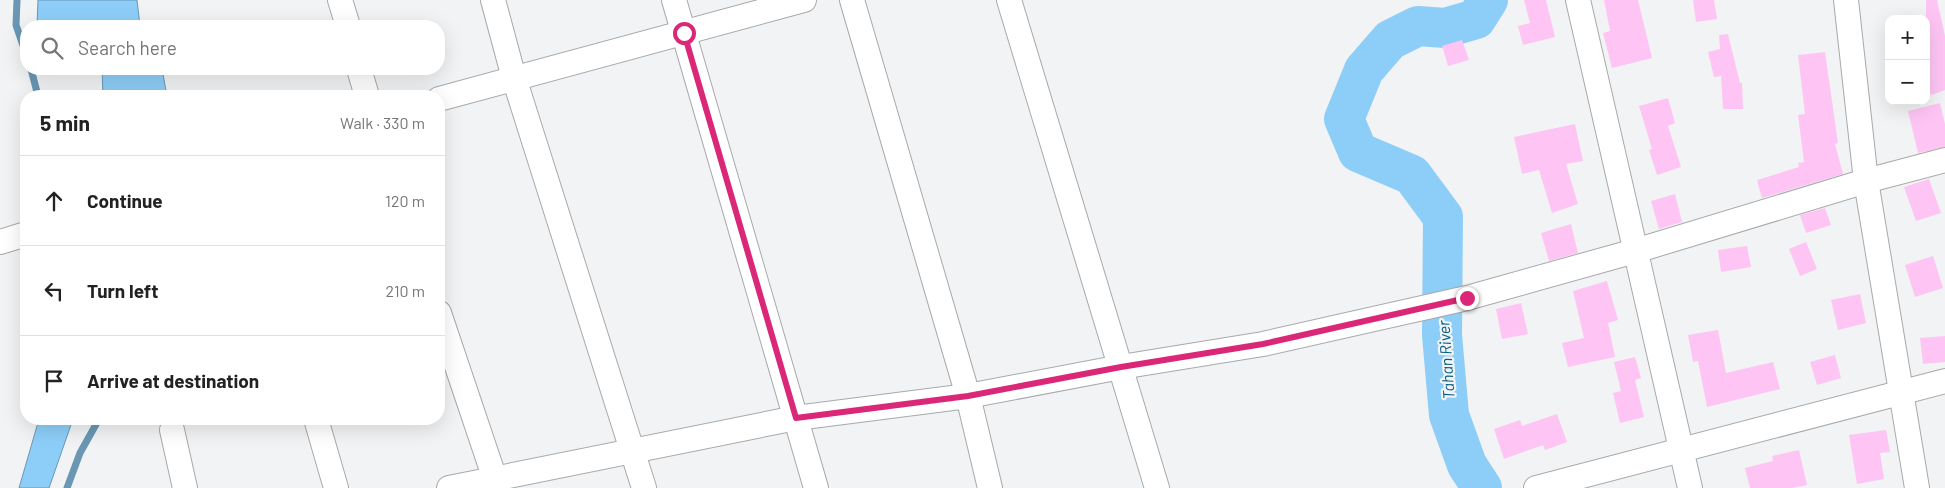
<!DOCTYPE html>
<html lang="en">
<head>
<meta charset="utf-8">
<style>
	:root { --surface:#fff; --page:#f6f6f6; --text:#222; --muted:#767676; --line:#e0e0e0 }
	body { margin:0; font-family:Barlow,sans-serif; background:var(--page); color:var(--text) }
	.controls { position:absolute; right:15px; top:15px; display:grid; overflow:hidden; border-radius:10px; box-shadow:0 5px 20px #0002 }
	.controls button { width:45px; height:45px; display:grid; place-items:center; padding:0; border:0; border-bottom:1px solid var(--line); background:var(--surface); color:var(--text); font:25px sans-serif }
	.stop { position:absolute; width:15px; height:15px; margin:-11px; border:4px solid #db2777; border-radius:50%; background:#fff }
	.stop.end { background:#db2777; border-color:#fff; box-shadow:0 1px 5px #0008 }
	.list { margin:0; padding:0; list-style:none }
	h2 { display:flex; justify-content:space-between; align-items:center; height:65px; margin:0; padding:0 20px; font-size:21px }
	h2 small { font-size:16px; font-weight:400; color:var(--muted) }
	.list li { display:grid; grid-template-columns:32px 1fr auto; gap:15px; align-items:center; box-sizing:border-box; height:90px; padding:0 20px; border-top:1px solid var(--line) }
	.list b { display:block; font-size:19px; white-space:nowrap }
	.list em { font-size:16px; font-style:normal; color:var(--muted) }
	.icon { flex:none; width:28px; height:28px; fill:none; stroke:currentColor; stroke-width:2; stroke-linecap:round; stroke-linejoin:round }
	.map { position:relative; flex:none; width:1945px; height:488px; overflow:hidden }
	.search { position:absolute; background:var(--surface); box-shadow:0 5px 20px #0002; left:20px; top:20px; width:425px; height:55px; display:flex; align-items:center; gap:12px; box-sizing:border-box; padding:0 18px; border-radius:20px; color:var(--muted); font-size:19px }
	.panel { position:absolute; background:var(--surface); box-shadow:0 5px 20px #0002; left:20px; top:90px; width:425px; height:335px; border-radius:20px }
	.map>svg:first-child { display:block }
	.water { fill:#8dcef8; stroke:#6997b4 }
	.lines { fill:none; stroke-linecap:round; stroke-linejoin:round }
	.stream { stroke:#6997b4; stroke-width:7 }
	.river { stroke:#8dcef8; stroke-width:40 }
	.building { fill:#fec5f4 }
	.street-casing { stroke:#a8a9ab; stroke-width:26 }
	.street { stroke:#fff; stroke-width:24 }
	.route { stroke:#db2777; stroke-width:6 }
	.labels { text-anchor:middle; stroke-width:4.5; stroke-linejoin:round; paint-order:stroke }
	.water-label { font-size:16px; font-style:italic; fill:#095c83; stroke:#f1f3f4 }
</style>
</head>
<body>
<div class="map">
<svg width="1945" height="488" viewBox="0 0 1945 488">
	<rect width="100%" height="100%" fill="#f1f3f4"/>
	<g class="water">
		<path d="M 38,0 L 137,0 L 140,26 L 37,26 Z"/>
		<path d="M 102,69 L 162,69 L 167,96 L 103,96 Z"/>
		<path d="M 39,419 L 73,419 L 49,488 L 19,488 Z"/>
	</g>
	<g class="lines">
		<g class="stream">
			<path d="M 17,0 L 16,25 L 26,54"/>
			<path d="M 31,69 L 38,96"/>
			<path d="M 67,488 L 80,453 L 99,419"/>
		</g>
		<path class="river" d="M 1482,488 L 1467,465 L 1449,415 L 1442,335 L 1443,217 L 1412,175 L 1358,152 L 1344,119 L 1364,70 L 1390,40 L 1418,26 L 1445,28 L 1476,19 L 1488,0"/>
	</g>
	<g class="building">
		<path d="M 1524,0 L 1546,0 L 1555,37 L 1523,45 L 1518,26 L 1530,23 Z"/>
		<path d="M 1604,0 L 1638,0 L 1652,58 L 1612,68 L 1603,33 L 1610,31 Z"/>
		<path d="M 1693,0 L 1714,0 L 1717,19 L 1696,22 Z"/>
		<path d="M 1926,0 L 1937,0 L 1945,36 L 1945,90 L 1931,95 L 1926,82 Z"/>
		<path d="M 1728,34 L 1740,83 L 1742,83 L 1743,109 L 1723,109 L 1721,76 L 1714,77 L 1708,52 L 1720,49 L 1719,35 Z"/>
		<path d="M 1462,40 L 1469,60 L 1448,66 L 1442,46 Z"/>
		<path d="M 1825,52 L 1838,143 L 1835,144 L 1843,174 L 1762,198 L 1757,180 L 1799,167 L 1798,163 L 1804,162 L 1798,115 L 1805,114 L 1798,55 Z"/>
		<path d="M 1668,98 L 1675,123 L 1668,126 L 1681,167 L 1657,175 L 1649,150 L 1652,149 L 1639,106 Z"/>
		<path d="M 1940,103 L 1945,124 L 1945,147 L 1918,153 L 1908,111 Z"/>
		<path d="M 1575,124 L 1583,161 L 1566,164 L 1578,204 L 1552,213 L 1539,170 L 1522,174 L 1514,137 Z"/>
		<path d="M 1929,179 L 1941,213 L 1916,221 L 1904,187 Z"/>
		<path d="M 1675,194 L 1682,222 L 1659,229 L 1651,201 Z"/>
		<path d="M 1825,208 L 1831,225 L 1806,233 L 1800,215 Z"/>
		<path d="M 1571,224 L 1578,253 L 1549,261 L 1541,233 Z"/>
		<path d="M 1806,242 L 1817,269 L 1800,276 L 1789,249 Z"/>
		<path d="M 1747,246 L 1751,267 L 1721,272 L 1718,250 Z"/>
		<path d="M 1933,256 L 1943,288 L 1915,297 L 1905,265 Z"/>
		<path d="M 1607,281 L 1618,320 L 1608,323 L 1615,357 L 1568,367 L 1562,343 L 1584,338 L 1573,291 Z"/>
		<path d="M 1860,294 L 1866,323 L 1838,330 L 1831,300 Z"/>
		<path d="M 1521,303 L 1528,334 L 1502,339 L 1496,309 Z"/>
		<path d="M 1718,330 L 1726,373 L 1773,362 L 1780,389 L 1707,407 L 1698,361 L 1693,362 L 1688,335 Z"/>
		<path d="M 1945,336 L 1945,362 L 1923,364 L 1920,338 Z"/>
		<path d="M 1835,355 L 1841,378 L 1817,385 L 1810,362 Z"/>
		<path d="M 1635,357 L 1641,378 L 1635,380 L 1644,417 L 1620,423 L 1613,393 L 1621,391 L 1614,362 Z"/>
		<path d="M 1557,414 L 1567,442 L 1545,450 L 1543,445 L 1504,459 L 1494,429 L 1520,420 L 1522,426 Z"/>
		<path d="M 1886,430 L 1890,452 L 1880,453 L 1884,479 L 1857,484 L 1849,435 Z"/>
		<path d="M 1799,450 L 1807,485 L 1792,488 L 1750,488 L 1745,468 L 1773,461 L 1772,456 Z"/>
	</g>
	<g class="lines">
		<g class="street-casing">
			<g id="street">
				<path d="M 340,0 L 348,26"/>
				<path d="M 493,0 L 514,78 L 644,488"/>
				<path d="M 674,0 L 816,488"/>
				<path d="M 852,0 L 968,396 L 990,488"/>
				<path d="M 1009,0 L 1157,488"/>
				<path d="M 1578,0 L 1690,488"/>
				<path d="M 1846,0 L 1866,181 L 1917,488"/>
				<path d="M 359,69 L 367,96"/>
				<path d="M 439,99 L 804,0"/>
				<path d="M 0,242 L 26,234"/>
				<path d="M 439,313 L 498,488"/>
				<path d="M 316,419 L 336,488"/>
				<path d="M 172,430 L 185,488"/>
				<path d="M 449,488 L 796,418 L 968,396 L 1121,367 L 1263,344 L 1467,298 L 1635,251 L 1866,181 L 1945,160"/>
				<path d="M 1536,488 L 1945,381"/>
			</g>
		</g>
		<use href="#street" class="street"/>
	</g>
	<g class="lines">
		<path class="route" d="M 684,33 L 796,418 L 968,396 L 1121,367 L 1263,344 L 1467,298"/>
	</g>
	<g class="labels">
		<g class="water-label">
			<text transform="translate(1446 360) rotate(-94)" y="6">Tahan River</text>
		</g>
	</g>
</svg>
<div class="controls">
<button>+</button>
<button>−</button>
</div>
<div class="stop" style="left:684px;top:33px"></div>
<div class="stop end" style="left:1467px;top:298px"></div>
<div class="search"><svg class="icon" aria-label="search" viewBox="0 0 24 24"><circle cx="10" cy="10" r="6"/><path d="M15 15l6 6"/></svg>Search here</div>
<section class="panel">
<h2>5 min<small>Walk · 330 m</small></h2>
<ul class="list">
<li><svg class="icon" aria-label="ahead" viewBox="0 0 24 24"><path d="M12 20V5M6 11l6-6 6 6"/></svg><div><b>Continue</b></div><em>120 m</em></li>
<li><svg class="icon" aria-label="left" viewBox="0 0 24 24"><path d="M17 20v-9H6M10 6l-5 5 5 5"/></svg><div><b>Turn left</b></div><em>210 m</em></li>
<li><svg class="icon" aria-label="arrive" viewBox="0 0 24 24"><path d="M6 21V4h12l-3 4 3 4H6"/></svg><div><b>Arrive at destination</b></div></li>
</ul>
</section>
</div>
</body>
</html>
